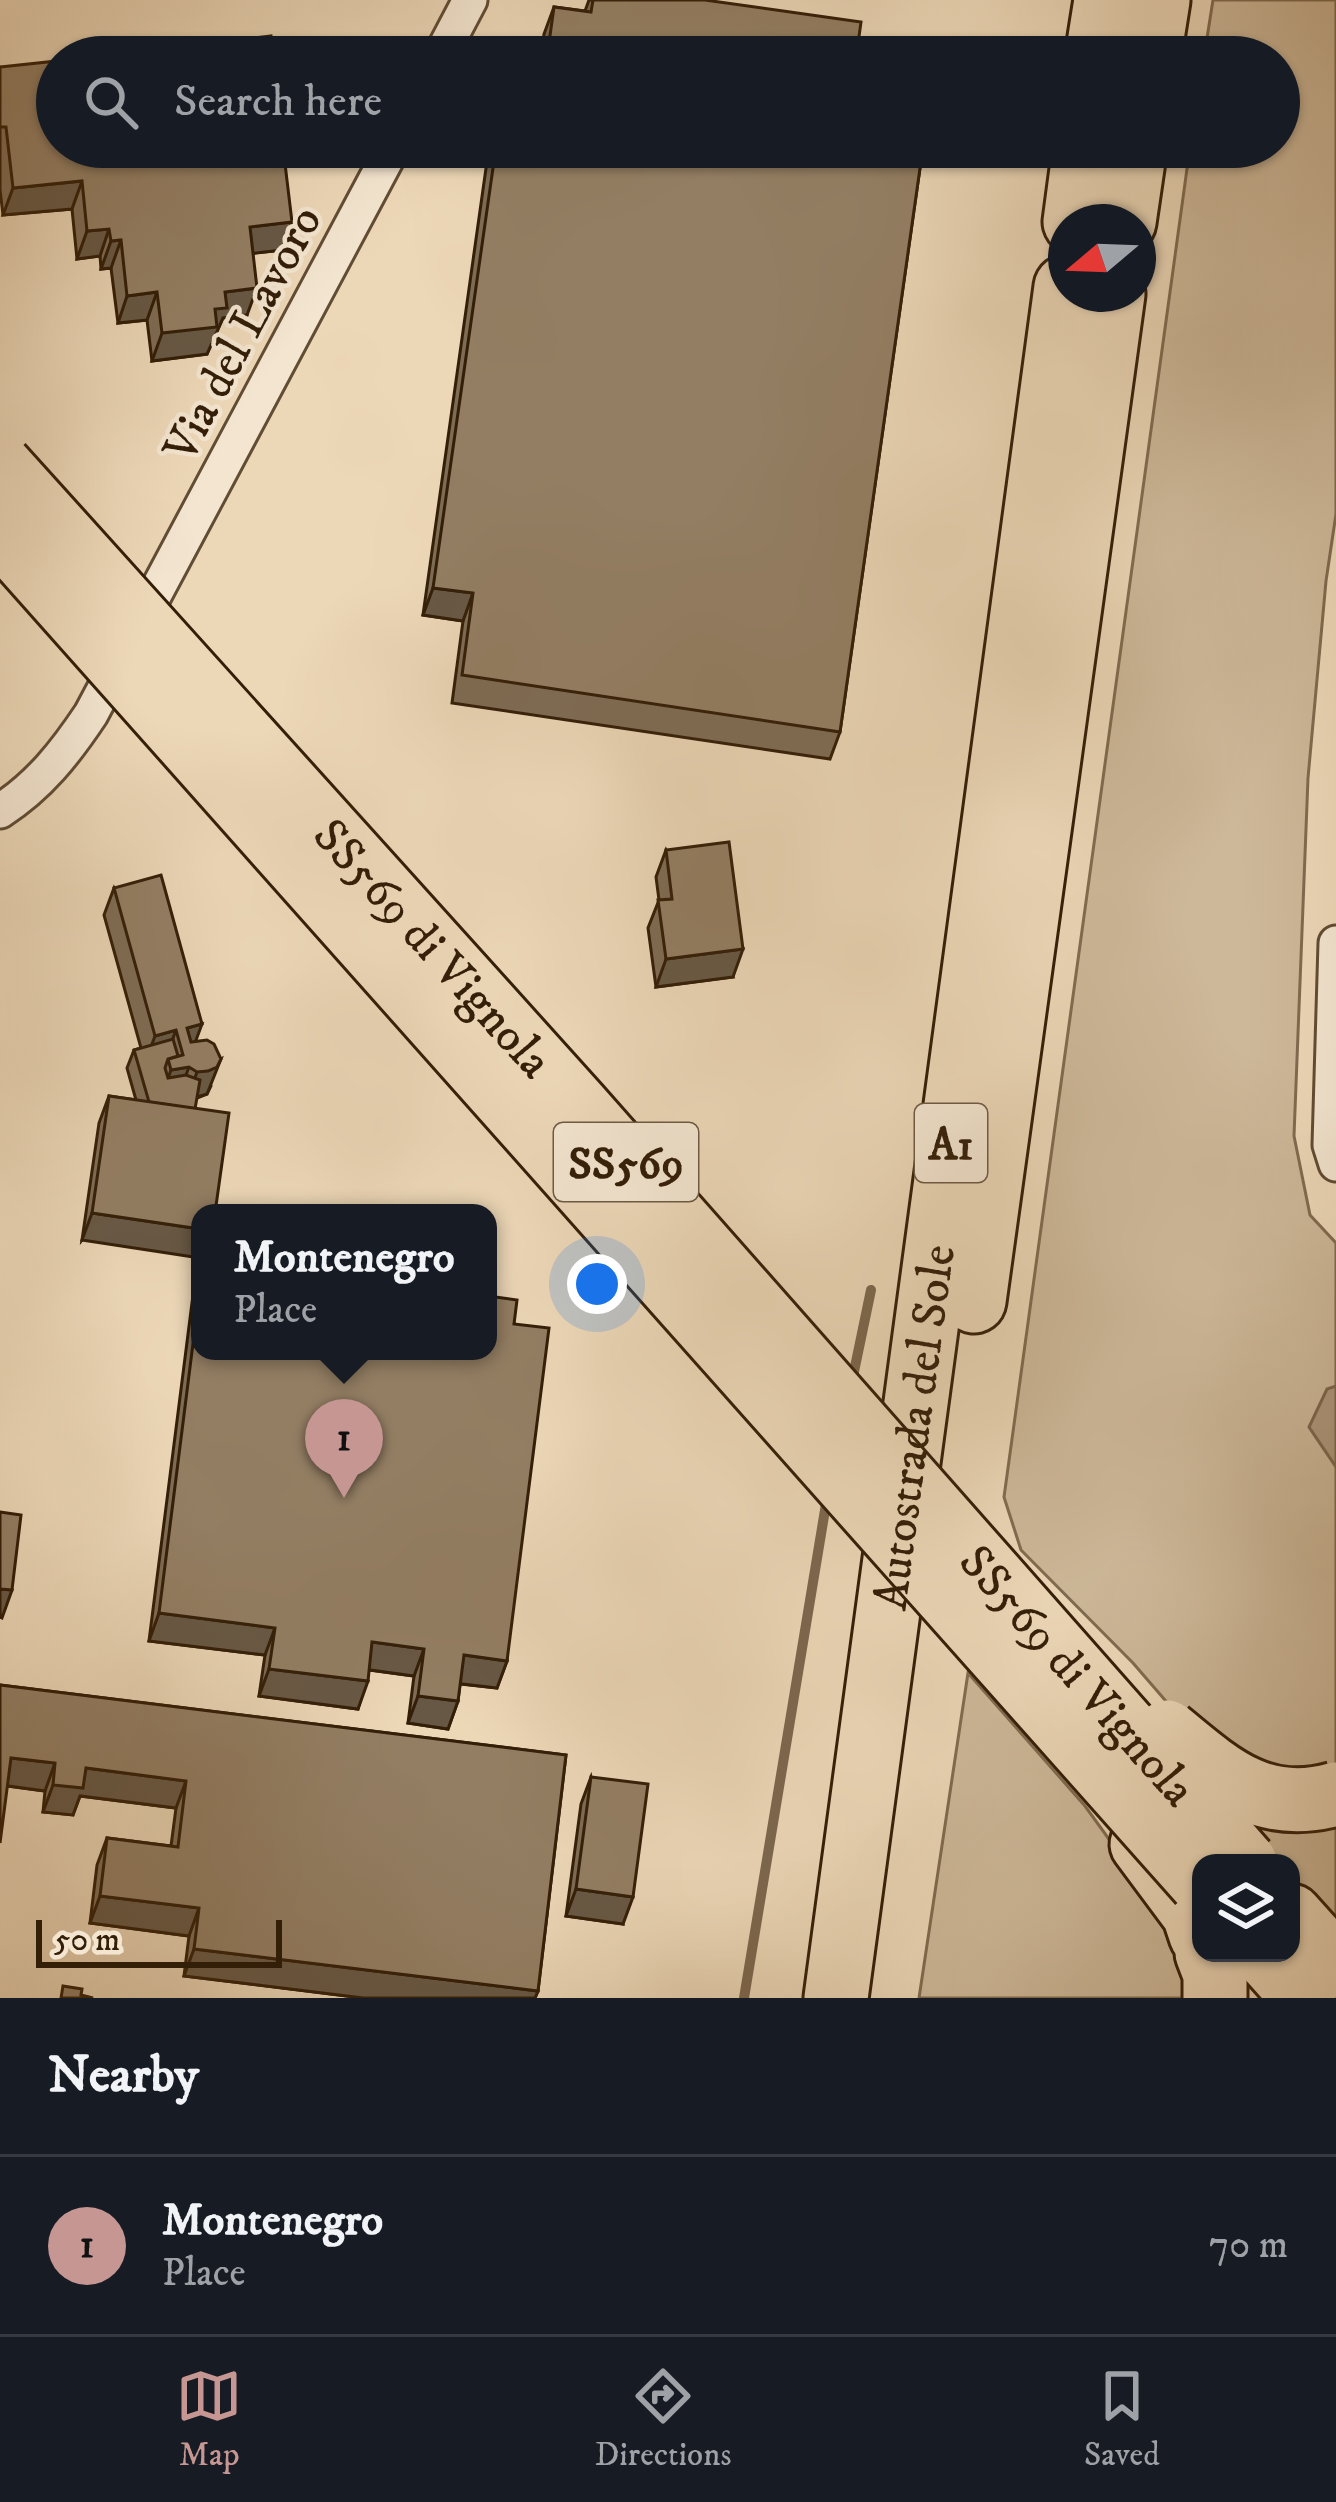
<!DOCTYPE html>
<html lang="en">
<head>
<meta charset="utf-8">
<style>
	:root { --surface:#171b24; --page:#242831; --text:#f1f3f6; --muted:#9ea1a6; --line:#363941; --accent:#c59692 }
	body { margin:0; font-family:"IM FELL DW Pica",serif; background:var(--page); color:var(--text) }
	.controls { position:absolute; right:36px; bottom:36px; display:grid; overflow:hidden; border-radius:24px; box-shadow:0 3px 9px #0004 }
	.controls button { width:108px; height:108px; display:grid; place-items:center; padding:0; border:0; border-bottom:3px solid var(--line); background:var(--surface); color:var(--text); font:60px sans-serif }
	.compass { position:absolute; left:1048px; top:204px; width:108px; height:108px; border-radius:50%; background:var(--surface); box-shadow:0 3px 9px #0004; rotate:251deg }
	.scale { position:absolute; left:36px; bottom:30px; width:246px; box-sizing:border-box; padding-left:12px; border:6px solid #331e08; border-top:0; font-size:33px; line-height:42px; white-space:nowrap; color:#331e08; -webkit-text-stroke:9px #f3e5d0; paint-order:stroke }
	.you { position:absolute; left:597px; top:1284px; width:42px; height:42px; margin:-30px; border:9px solid #fff; border-radius:50%; background:#1a73e8; box-shadow:0 0 0 18px #1a73e833 }
	.badge { display:grid; place-items:center; width:78px; height:78px; border-radius:50%; background:var(--accent); color:#111; font-size:39px; font-weight:700 }
	.pin { position:absolute; translate:-50% -99px; filter:drop-shadow(0 3px 6px #0008) }
	.pin::after { content:''; position:absolute; top:63px; width:42px; height:36px; background:inherit; clip-path:polygon(0 0,100% 0,50% 100%) }
	.popup { position:absolute; left:191px; top:1204px; width:306px; height:156px; box-sizing:border-box; display:grid; place-content:center; border-radius:24px; background:var(--surface); filter:drop-shadow(0 3px 9px #0005); font-size:39px; white-space:nowrap; color:var(--muted) }
	.popup b { font-size:45px; color:var(--text) }
	.popup::after { content:''; position:absolute; left:50%; top:100%; margin-left:-24px; border:24px solid transparent; border-top-color:var(--surface) }
	.list { margin:0; padding:0; list-style:none }
	h2 { display:flex; justify-content:space-between; align-items:center; height:156px; margin:0; padding:0 48px; font-size:51px }
	h2 small { font-size:39px; font-weight:400; color:var(--muted) }
	.list li { display:grid; grid-template-columns:78px 1fr auto; gap:36px; align-items:center; box-sizing:border-box; height:180px; padding:0 48px; border-top:3px solid var(--line) }
	.list b { display:block; font-size:45px; white-space:nowrap }
	.list p { margin:0; font-size:39px; white-space:nowrap; color:var(--muted) }
	.list em { font-size:39px; font-style:normal; color:var(--muted) }
	.icon { flex:none; width:66px; height:66px; fill:none; stroke:currentColor; stroke-width:2; stroke-linecap:round; stroke-linejoin:round }
	.map { position:relative; flex:none; width:1336px; height:1998px; overflow:hidden }
	.search { position:absolute; background:var(--surface); box-shadow:0 3px 9px #0004; left:36px; right:36px; top:36px; height:132px; display:flex; align-items:center; gap:30px; box-sizing:border-box; padding:0 42px; border-radius:66px; color:var(--muted); font-size:45px }
	.sheet { height:336px; background:var(--surface) }
	nav { display:flex; justify-content:space-around; align-items:center; box-sizing:border-box; height:168px; border-top:3px solid var(--line); background:var(--surface); font-size:33px; color:var(--muted) }
	nav a { display:grid; justify-items:center; gap:6px }
	nav .on { color:var(--accent) }
	.map>svg:first-child { display:block }
	.green { fill:#cdb899; stroke:#806b50; stroke-width:3 }
	.water { fill:#ad987c; stroke:#7c674e; stroke-width:3 }
	.lines { fill:none; stroke-linecap:round; stroke-linejoin:round }
	.stream { stroke:#7c674e; stroke-width:10 }
	.street-casing { stroke:#614c34; stroke-width:39 }
	.highway-casing { stroke:#331e08; stroke-width:69 }
	.street { stroke:#f3e5d0; stroke-width:33 }
	.highway { stroke:#ecd7b7; stroke-width:63 }
	.highway-bridge-casing { stroke:#331e08; stroke-width:69; stroke-linecap:butt }
	.highway-bridge { stroke:#ecd7b7; stroke-width:63 }
	.wall { fill:#7e6c55; stroke:#331e08; stroke-width:3 }
	.shaded-wall { fill:#675845; stroke:#331e08; stroke-width:3 }
	.building { fill:#937e63; stroke:#331e08; stroke-width:3 }
	.labels { text-anchor:middle; stroke-width:9; stroke-linejoin:round; paint-order:stroke }
	.shield { fill:#f3e5d0; stroke:#6d5a44; stroke-width:3 }
	.shield-label { font-size:45px; font-weight:bold; fill:#331e08 }
	.street-label { font-size:48px; fill:#331e08; stroke:#f3e5d0 }
</style>
</head>
<body>
<div class="map">
<svg width="1336" height="1998" viewBox="0 0 1336 1998">
	<rect width="100%" height="100%" fill="#ecd7b7"/>
	<filter id="stains"><feTurbulence type="fractalNoise" baseFrequency=".00167" numOctaves="4"/><feColorMatrix values="0 0 0 0 .2 0 0 0 0 .09 0 0 0 0 .02 0 0 0 .5 -.17"/></filter>
	<radialGradient id="worn" r=".72"><stop offset=".6" stop-color="#630" stop-opacity="0"/><stop offset="1" stop-color="#630" stop-opacity=".3"/></radialGradient>
	<g class="green">
		<path d="M 1213,0 L 1336,0 L 1336,514 L 1326,581 L 1308,778 L 1294,1136 L 1310,1215 L 1336,1243 L 1336,1770 L 1296,1781 L 1184,1722 L 1133,1663 L 1021,1550 L 1004,1497 L 1190,147 L 1279,147 L 1279,57 L 1204,57 Z"/>
		<path d="M 968,1673 L 1085,1806 L 1164,1915 L 1194,1998 L 919,1998 Z"/>
		<path d="M 1224,1808 L 1336,1820 L 1336,1930 L 1291,1881 L 1291,1863 L 1274,1863 Z"/>
	</g>
	<path class="water" d="M 1336,1386 L 1336,1467 L 1309,1427 L 1327,1389 Z"/>
	<g class="lines">
		<g class="stream">
			<path d="M 851,1386 L 871,1290"/>
			<path d="M 744,1998 L 827,1498"/>
		</g>
		<g class="street-casing">
			<g id="street">
				<path d="M 440,57 L 470,0"/>
				<path d="M 0,811 C 39,786 65,753 91,714 L 393,147"/>
				<path d="M 1336,943 L 1330,1145 L 1336,1164"/>
			</g>
		</g>
		<g class="highway-casing">
			<g id="highway">
				<path d="M 1097,57 L 1106,0"/>
				<path d="M 1149,57 L 1158,0"/>
				<path d="M 1075,222 L 1085,147"/>
				<path d="M 1124,222 L 1135,147"/>
				<path d="M 974,1301 L 1113,294"/>
				<path d="M 1142,1844 L 1194,1914 L 1201,1935"/>
				<path d="M 1291,1916 L 1336,1966"/>
				<path d="M 1207,1953 L 1215,1974 L 1215,1998"/>
				<path d="M 1264,1953 L 1304,1998"/>
				<path id="s1" d="M 836,1998 L 1066,287"/>
			</g>
		</g>
		<use href="#street" class="street"/>
		<use href="#highway" class="highway"/>
		<g class="highway-bridge-casing">
			<g id="highway-bridge">
				<path id="s2" d="M 0,466 L 578,1107 L 1245,1863"/>
				<path d="M 0,531 L 1201,1882"/>
				<path d="M 1167,1732 C 1220,1776 1262,1815 1336,1794"/>
			</g>
		</g>
		<use href="#highway-bridge" class="highway-bridge"/>
	</g>
	<g class="wall">
		<path d="M 589,0 L 705,0 L 857,51 L 904,57 L 541,57 L 544,34 L 554,7 L 585,11 Z"/>
		<path d="M 0,67 L 292,222 L 282,250 L 253,253 L 247,315 L 223,318 L 207,354 L 152,361 L 147,320 L 118,323 L 111,268 L 101,269 L 100,256 L 77,259 L 72,209 L 3,215 L 0,190 Z"/>
		<path d="M 489,147 L 923,147 L 840,732 L 830,759 L 452,703 L 463,621 L 423,615 Z"/>
		<path d="M 666,850 L 733,977 L 656,987 L 648,928 L 659,900 L 656,877 Z"/>
		<path d="M 114,888 L 195,1042 L 211,1086 L 207,1094 L 197,1098 L 82,1240 L 99,1123 L 109,1096 L 136,1100 L 127,1068 L 134,1050 L 141,1048 L 104,915 Z"/>
		<path d="M 200,1270 L 200,1351 L 514,1324 L 507,1661 L 497,1688 L 460,1684 L 458,1701 L 448,1729 L 408,1723 L 414,1676 L 369,1670 L 358,1709 L 259,1696 L 265,1655 L 149,1641 L 194,1287 Z"/>
		<path d="M 0,1685 L 566,1755 L 538,1991 L 535,1998 L 363,1998 L 184,1976 L 189,1936 L 90,1923 L 97,1865 L 107,1838 L 171,1846 L 176,1808 L 80,1796 L 73,1815 L 43,1812 L 45,1791 L 7,1786 Z"/>
		<path d="M 591,1777 L 623,1924 L 566,1916 L 581,1804 Z"/>
	</g>
	<g class="shaded-wall">
		<path d="M 82,181 L 72,209 L 3,215 L 13,188 Z"/>
		<path d="M 292,222 L 282,250 L 240,255 L 250,227 Z"/>
		<path d="M 109,229 L 100,256 L 77,259 L 87,231 Z"/>
		<path d="M 121,240 L 111,268 L 101,269 L 111,241 Z"/>
		<path d="M 257,288 L 247,315 L 223,318 L 207,354 L 152,361 L 162,333 L 215,309 L 225,292 Z"/>
		<path d="M 157,292 L 147,320 L 118,323 L 127,296 Z"/>
		<path d="M 433,588 L 473,593 L 463,621 L 423,615 Z"/>
		<path d="M 743,949 L 733,977 L 656,987 L 666,959 Z"/>
		<path d="M 202,1024 L 192,1051 L 187,1028 Z"/>
		<path d="M 176,1030 L 166,1057 L 145,1063 L 155,1036 Z"/>
		<path d="M 221,1059 L 207,1094 L 187,1100 L 197,1072 Z"/>
		<path d="M 189,1067 L 179,1094 L 161,1097 L 171,1070 Z"/>
		<path d="M 92,1213 L 200,1229 L 200,1258 L 82,1240 Z"/>
		<path d="M 0,1589 L 12,1590 L 2,1618 L 0,1617 Z"/>
		<path d="M 159,1613 L 275,1628 L 265,1655 L 149,1641 Z"/>
		<path d="M 372,1642 L 424,1649 L 414,1676 L 363,1669 Z"/>
		<path d="M 464,1655 L 507,1661 L 497,1688 L 454,1683 Z"/>
		<path d="M 269,1669 L 368,1681 L 358,1709 L 259,1696 Z"/>
		<path d="M 418,1696 L 458,1701 L 448,1729 L 408,1723 Z"/>
		<path d="M 11,1758 L 55,1763 L 45,1791 L 1,1785 Z"/>
		<path d="M 86,1768 L 186,1781 L 176,1808 L 80,1796 L 73,1815 L 43,1812 L 53,1785 Z"/>
		<path d="M 576,1889 L 633,1897 L 623,1924 L 566,1916 Z"/>
		<path d="M 100,1896 L 199,1908 L 189,1936 L 90,1923 Z"/>
		<path d="M 194,1949 L 538,1991 L 535,1998 L 363,1998 L 184,1976 Z"/>
	</g>
	<g class="building">
		<path d="M 593,0 L 705,0 L 861,22 L 857,51 L 904,57 L 547,57 L 554,7 L 591,12 Z"/>
		<path d="M 271,36 L 273,57 L 90,57 Z"/>
		<path d="M 57,61 L 57,147 L 283,147 L 292,222 L 250,227 L 257,288 L 225,292 L 227,308 L 215,309 L 217,327 L 162,333 L 157,292 L 127,296 L 121,240 L 111,241 L 109,229 L 87,231 L 82,181 L 13,188 L 6,127 L 0,127 L 0,67 Z"/>
		<path d="M 496,147 L 923,147 L 840,732 L 462,675 L 473,593 L 433,588 Z"/>
		<path d="M 729,842 L 743,949 L 666,959 L 658,900 L 672,899 L 666,850 Z"/>
		<path d="M 161,875 L 202,1024 L 187,1028 L 191,1042 L 207,1040 L 214,1044 L 221,1059 L 217,1067 L 208,1071 L 197,1072 L 189,1067 L 171,1070 L 168,1059 L 183,1055 L 176,1030 L 155,1036 L 114,888 Z"/>
		<path d="M 173,1039 L 178,1056 L 168,1059 L 165,1068 L 168,1078 L 186,1075 L 200,1080 L 195,1109 L 149,1102 L 134,1050 Z"/>
		<path d="M 109,1096 L 229,1113 L 215,1213 L 200,1213 L 200,1229 L 92,1213 Z"/>
		<path d="M 200,1288 L 200,1351 L 488,1351 L 488,1296 L 517,1300 L 514,1324 L 549,1328 L 507,1661 L 464,1655 L 458,1701 L 418,1696 L 424,1649 L 372,1642 L 368,1681 L 269,1669 L 275,1628 L 159,1613 Z"/>
		<path d="M 0,1512 L 21,1515 L 12,1590 L 0,1589 Z"/>
		<path d="M 0,1685 L 566,1755 L 538,1991 L 194,1949 L 199,1908 L 100,1896 L 107,1838 L 178,1847 L 186,1781 L 86,1768 L 83,1788 L 53,1785 L 55,1763 L 11,1758 L 0,1843 Z"/>
		<path d="M 591,1777 L 648,1784 L 633,1897 L 576,1889 Z"/>
		<path d="M 63,1986 L 82,1989 L 81,1995 L 93,1998 L 61,1998 Z"/>
	</g>
	<g class="labels">
		<g class="shield">
			<rect x="915" y="1104" width="72" height="78" rx="9"/>
			<rect x="554" y="1123" width="144" height="78" rx="9"/>
		</g>
		<g class="shield-label">
			<text x="951" y="1159">A1</text>
			<text x="626" y="1178">SS569</text>
		</g>
		<g class="street-label">
			<text transform="translate(241 333) rotate(-62)" y="17">Via del Lavoro</text>
			<text dy="17" stroke="none"><textPath href="#s2" startOffset="648">SS569 di Vignola</textPath></text>
			<text dy="17" stroke="none"><textPath href="#s1" startOffset="576">Autostrada del Sole</textPath></text>
			<text dy="17" stroke="none"><textPath href="#s2" startOffset="1620">SS569 di Vignola</textPath></text>
		</g>
	</g>
	<rect width="100%" height="100%" filter="url(#stains)"/>
	<rect width="100%" height="100%" fill="url(#worn)"/>
</svg>
<div class="controls">
<button><svg class="icon" aria-label="layers" viewBox="0 0 24 24"><path d="M12 4l9 5-9 5-9-5zM3 14l9 5 9-5"/></svg></button>
</div>
<svg class="compass" viewBox="-18 -18 36 36"><path d="M0-13l5 13h-10z" fill="#e53935"/><path d="M0 13l5-13h-10z" fill="#9ea1a6"/></svg>
<div class="scale">50 m</div>
<div class="you"></div>
<div class="pin badge" style="left:344px;top:1498px">1</div>
<div class="popup"><b>Montenegro</b>Place</div>
<div class="search"><svg class="icon" aria-label="search" viewBox="0 0 24 24"><circle cx="10" cy="10" r="6"/><path d="M15 15l6 6"/></svg>Search here</div>
</div>
<section class="sheet">
<h2>Nearby<small></small></h2>
<ul class="list">
<li><span class="badge">1</span><div><b>Montenegro</b><p>Place</p></div><em>70 m</em></li>
</ul>
</section>
<nav>
<a class="on"><svg class="icon" aria-label="map" viewBox="0 0 24 24"><path d="M3 6l6-2 6 2 6-2v14l-6 2-6-2-6 2zM9 4v14M15 6v14"/></svg>Map</a>
<a><svg class="icon" aria-label="directions" viewBox="0 0 24 24"><path d="M12 3l9 9-9 9-9-9zM9 14v-3h6M13 9l2 2-2 2"/></svg>Directions</a>
<a><svg class="icon" aria-label="saved" viewBox="0 0 24 24"><path d="M7 4h10v16l-5-4-5 4z"/></svg>Saved</a>
</nav>
</body>
</html>
